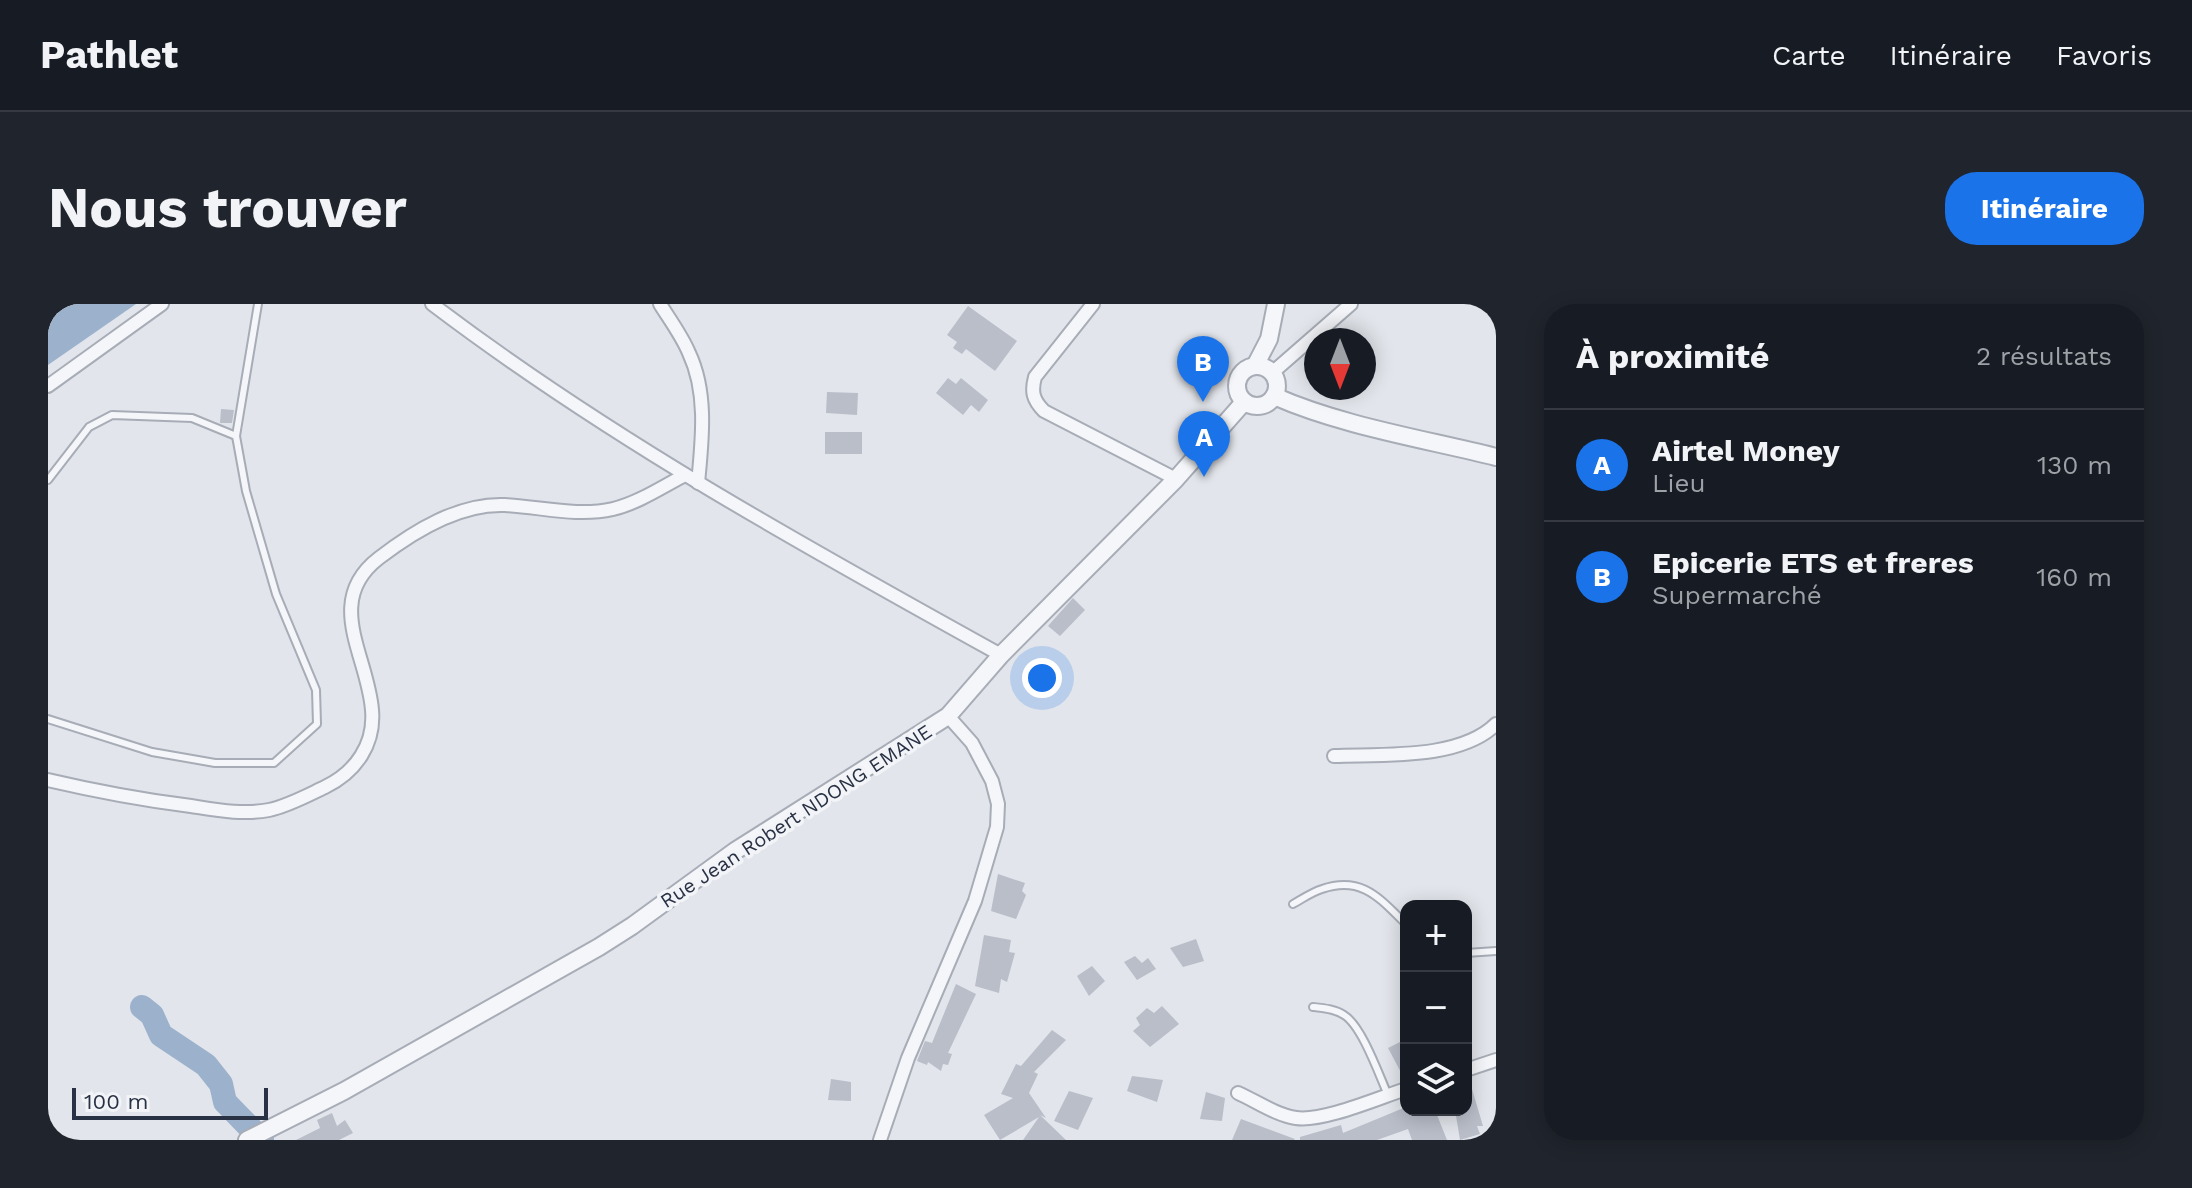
<!DOCTYPE html>
<html lang="fr">
<head>
<meta charset="utf-8">
<style>
	:root { --surface:#171b24; --page:#20242c; --text:#f1f3f6; --muted:#9ea1a6; --line:#363941; --accent:#1a73e8 }
	body { margin:0; font-family:"Work Sans",sans-serif; background:var(--page); color:var(--text) }
	.controls { position:absolute; right:24px; bottom:24px; display:grid; overflow:hidden; border-radius:16px; box-shadow:0 4px 20px #0003 }
	.controls button { width:72px; height:72px; display:grid; place-items:center; padding:0; border:0; border-bottom:2px solid var(--line); background:var(--surface); color:var(--text); font:40px sans-serif }
	.compass { position:absolute; left:1256px; top:24px; width:72px; height:72px; border-radius:50%; background:var(--surface); box-shadow:0 4px 20px #0003; rotate:180deg }
	.scale { position:absolute; left:24px; bottom:20px; width:196px; box-sizing:border-box; padding-left:8px; border:4px solid #293244; border-top:0; font-size:22px; line-height:28px; white-space:nowrap; color:#293244; -webkit-text-stroke:6px #f2f4f8; paint-order:stroke }
	.you { position:absolute; left:994px; top:374px; width:28px; height:28px; margin:-20px; border:6px solid #fff; border-radius:50%; background:#1a73e8; box-shadow:0 0 0 12px #1a73e833 }
	.badge { display:grid; place-items:center; width:52px; height:52px; border-radius:50%; background:var(--accent); color:#fff; font-size:26px; font-weight:700 }
	.pin { position:absolute; translate:-50% -66px; filter:drop-shadow(0 2px 4px #0008) }
	.pin::after { content:''; position:absolute; top:42px; width:28px; height:24px; background:inherit; clip-path:polygon(0 0,100% 0,50% 100%) }
	.list { margin:0; padding:0; list-style:none }
	h2 { display:flex; justify-content:space-between; align-items:center; height:104px; margin:0; padding:0 32px; font-size:34px }
	h2 small { font-size:26px; font-weight:400; color:var(--muted) }
	.list li { display:grid; grid-template-columns:52px 1fr auto; gap:24px; align-items:center; box-sizing:border-box; height:112px; padding:0 32px; border-top:2px solid var(--line) }
	.list b { display:block; font-size:30px; white-space:nowrap }
	.list p { margin:0; font-size:26px; white-space:nowrap; color:var(--muted) }
	.list em { font-size:26px; font-style:normal; color:var(--muted) }
	.icon { flex:none; width:44px; height:44px; fill:none; stroke:currentColor; stroke-width:2; stroke-linecap:round; stroke-linejoin:round }
	.map { position:relative; flex:none; width:1448px; height:836px; overflow:hidden; border-radius:32px }
	header { display:flex; align-items:center; gap:48px; box-sizing:border-box; height:112px; padding:0 40px; background:var(--surface); border-bottom:2px solid var(--line) }
	header strong { font-size:38px }
	nav { display:flex; gap:44px; margin-inline-start:auto; font-size:28px }
	.intro { display:flex; align-items:center; justify-content:space-between; box-sizing:border-box; height:192px; padding:0 48px }
	h1 { margin:0; font-size:56px }
	.button { padding:20px 36px; border-radius:32px; background:var(--accent); color:#fff; font-size:28px; font-weight:700 }
	main { display:flex; gap:48px; padding:0 48px }
	aside { flex:1; background:var(--surface); border-radius:32px; box-shadow:0 4px 20px #0003 }
	.map>svg:first-child { display:block }
	.water { fill:#9cb2cc }
	.lines { fill:none; stroke-linecap:round; stroke-linejoin:round }
	.river { stroke:#9cb2cc; stroke-width:24 }
	.building { fill:#b9bec9 }
	.service-casing { stroke:#a7acb6; stroke-width:10 }
	.minor-casing { stroke:#a7acb6; stroke-width:16 }
	.tertiary-casing { stroke:#a7acb6; stroke-width:20 }
	.service { stroke:#f5f6f9; stroke-width:6 }
	.minor { stroke:#f5f6f9; stroke-width:12 }
	.tertiary { stroke:#f5f6f9; stroke-width:16 }
	.labels { text-anchor:middle; stroke-width:7; stroke-linejoin:round; paint-order:stroke }
	.street-label { font-size:20px; fill:#293244; stroke:#f2f4f8 }
</style>
</head>
<body>
<header>
<strong>Pathlet</strong>
<nav><a>Carte</a><a>Itinéraire</a><a>Favoris</a></nav>
</header>
<div class="intro"><h1>Nous trouver</h1><a class="button">Itinéraire</a></div>
<main>
<div class="map">
<svg width="1448" height="836" viewBox="0 0 1448 836">
	<rect width="100%" height="100%" fill="#e2e5eb"/>
	<path class="water" d="M 0,0 L 88,0 L 0,61 Z"/>
	<g class="lines">
		<path class="river" d="M 94,703 L 104,711 L 113,731 L 158,761 L 173,780 L 177,798 L 214,836"/>
	</g>
	<g class="building">
		<path d="M 920,2 L 969,37 L 947,67 L 918,45 L 914,50 L 905,44 L 909,38 L 899,31 Z"/>
		<path d="M 900,74 L 908,80 L 913,74 L 940,96 L 931,108 L 923,101 L 915,111 L 888,89 Z"/>
		<path d="M 779,88 L 810,89 L 809,111 L 778,109 Z"/>
		<path d="M 173,105 L 186,106 L 184,119 L 172,119 Z"/>
		<rect x="777" y="128" width="37" height="22"/>
		<path d="M 1025,294 L 1037,306 L 1012,332 L 1000,322 Z"/>
		<path d="M 950,570 L 977,579 L 974,587 L 978,591 L 968,615 L 943,607 Z"/>
		<path d="M 936,631 L 963,636 L 961,648 L 967,649 L 959,678 L 953,675 L 951,689 L 927,682 Z"/>
		<path d="M 1148,635 L 1156,657 L 1135,663 L 1122,644 Z"/>
		<path d="M 1087,652 L 1094,659 L 1100,654 L 1108,665 L 1089,676 L 1076,658 Z"/>
		<path d="M 1044,662 L 1057,677 L 1041,692 L 1029,672 Z"/>
		<path d="M 908,680 L 928,690 L 900,749 L 904,750 L 900,761 L 895,760 L 893,767 L 880,758 L 879,761 L 869,757 L 877,737 L 884,739 Z"/>
		<path d="M 1114,702 L 1131,720 L 1102,743 L 1085,727 L 1092,721 L 1088,714 L 1099,704 L 1106,709 Z"/>
		<path d="M 1004,726 L 1018,736 L 986,768 L 990,770 L 981,789 L 998,814 L 992,811 L 1018,836 L 975,836 L 991,813 L 952,836 L 936,811 L 965,794 L 953,790 L 968,760 L 973,762 Z"/>
		<path d="M 1358,735 L 1358,776 L 1357,776 L 1340,744 Z"/>
		<path d="M 1084,772 L 1115,776 L 1109,798 L 1079,787 Z"/>
		<path d="M 783,775 L 803,778 L 803,797 L 780,796 Z"/>
		<path d="M 1418,775 L 1421,775 L 1435,822 L 1429,822 L 1432,830 L 1412,836 L 1407,806 L 1418,806 Z"/>
		<path d="M 1021,787 L 1045,794 L 1030,826 L 1006,817 Z"/>
		<path d="M 1158,788 L 1177,794 L 1174,817 L 1152,815 Z"/>
		<path d="M 1358,803 L 1358,806 L 1387,806 L 1399,836 L 1364,836 L 1360,825 L 1329,836 L 1252,836 L 1252,833 L 1293,821 L 1295,829 Z"/>
		<path d="M 284,809 L 289,822 L 297,816 L 305,829 L 291,836 L 248,836 L 272,824 L 269,816 Z"/>
		<path d="M 1193,815 L 1247,835 L 1246,836 L 1184,836 Z"/>
	</g>
	<g class="lines">
		<g class="service-casing">
			<g id="service">
				<path d="M 0,176 L 41,123 L 64,111 L 144,114 L 188,132"/>
				<path d="M 0,415 L 104,448 L 167,459 L 226,459 L 269,420 L 268,386 L 228,290 L 198,187 L 188,132 L 210,0"/>
				<path d="M 1245,600 C 1254,595 1264,588 1274,585 C 1314,571 1332,595 1358,620"/>
				<path d="M 1418,649 L 1448,647"/>
				<path d="M 1265,703 C 1275,704 1287,705 1296,711 C 1314,722 1331,771 1340,791"/>
			</g>
		</g>
		<g class="minor-casing">
			<g id="minor">
				<path d="M 384,0 C 562,135 758,243 953,351"/>
				<path d="M 612,0 C 622,16 634,32 641,49 C 660,89 654,137 650,179"/>
				<path d="M 1045,0 L 987,73 C 983,88 985,96 996,107 L 1128,175"/>
				<path d="M 1224,69 L 1303,0"/>
				<path d="M 0,82 L 114,0"/>
				<path d="M 1286,452 C 1334,450 1412,456 1448,420"/>
				<path d="M 0,476 C 47,487 95,496 143,502 C 169,506 195,511 221,506 C 240,502 260,491 277,483 C 308,468 327,440 324,406 C 320,352 275,297 331,254 C 366,227 411,199 457,201 C 494,203 529,213 565,205 C 590,199 614,183 637,171"/>
				<path d="M 1418,766 L 1448,756"/>
				<path d="M 1190,789 C 1208,797 1228,811 1248,814 C 1275,818 1330,794 1358,785"/>
				<path d="M 832,836 L 860,754 L 927,597 L 949,523 L 950,500 L 944,477 L 924,439 L 900,412"/>
			</g>
		</g>
		<g class="tertiary-casing">
			<g id="tertiary">
				<path d="M 1207,62 L 1221,35 L 1228,0"/>
				<circle cx="1209" cy="82" r="20"/>
				<path d="M 1226,92 C 1294,122 1376,135 1448,153"/>
				<path d="M 199,836 L 296,787 L 551,643 L 584,622 L 687,547 L 900,412 L 953,351 L 1128,175 L 1196,98"/>
			</g>
		</g>
		<use href="#service" class="service"/>
		<use href="#minor" class="minor"/>
		<use href="#tertiary" class="tertiary"/>
	</g>
	<g class="labels">
		<g class="street-label">
			<text transform="translate(748 512) rotate(-33)" y="7">Rue Jean Robert NDONG EMANE</text>
		</g>
	</g>
</svg>
<div class="controls">
<button>+</button>
<button>−</button>
<button><svg class="icon" aria-label="layers" viewBox="0 0 24 24"><path d="M12 4l9 5-9 5-9-5zM3 14l9 5 9-5"/></svg></button>
</div>
<svg class="compass" viewBox="-18 -18 36 36"><path d="M0-13l5 13h-10z" fill="#e53935"/><path d="M0 13l5-13h-10z" fill="#9ea1a6"/></svg>
<div class="scale">100 m</div>
<div class="you"></div>
<div class="pin badge" style="left:1156px;top:173px">A</div>
<div class="pin badge" style="left:1155px;top:98px">B</div>
</div>
<aside>
<h2>À proximité<small>2 résultats</small></h2>
<ul class="list">
<li><span class="badge">A</span><div><b>Airtel Money</b><p>Lieu</p></div><em>130 m</em></li>
<li><span class="badge">B</span><div><b>Epicerie ETS et freres</b><p>Supermarché</p></div><em>160 m</em></li>
</ul>
</aside>
</main>
</body>
</html>
